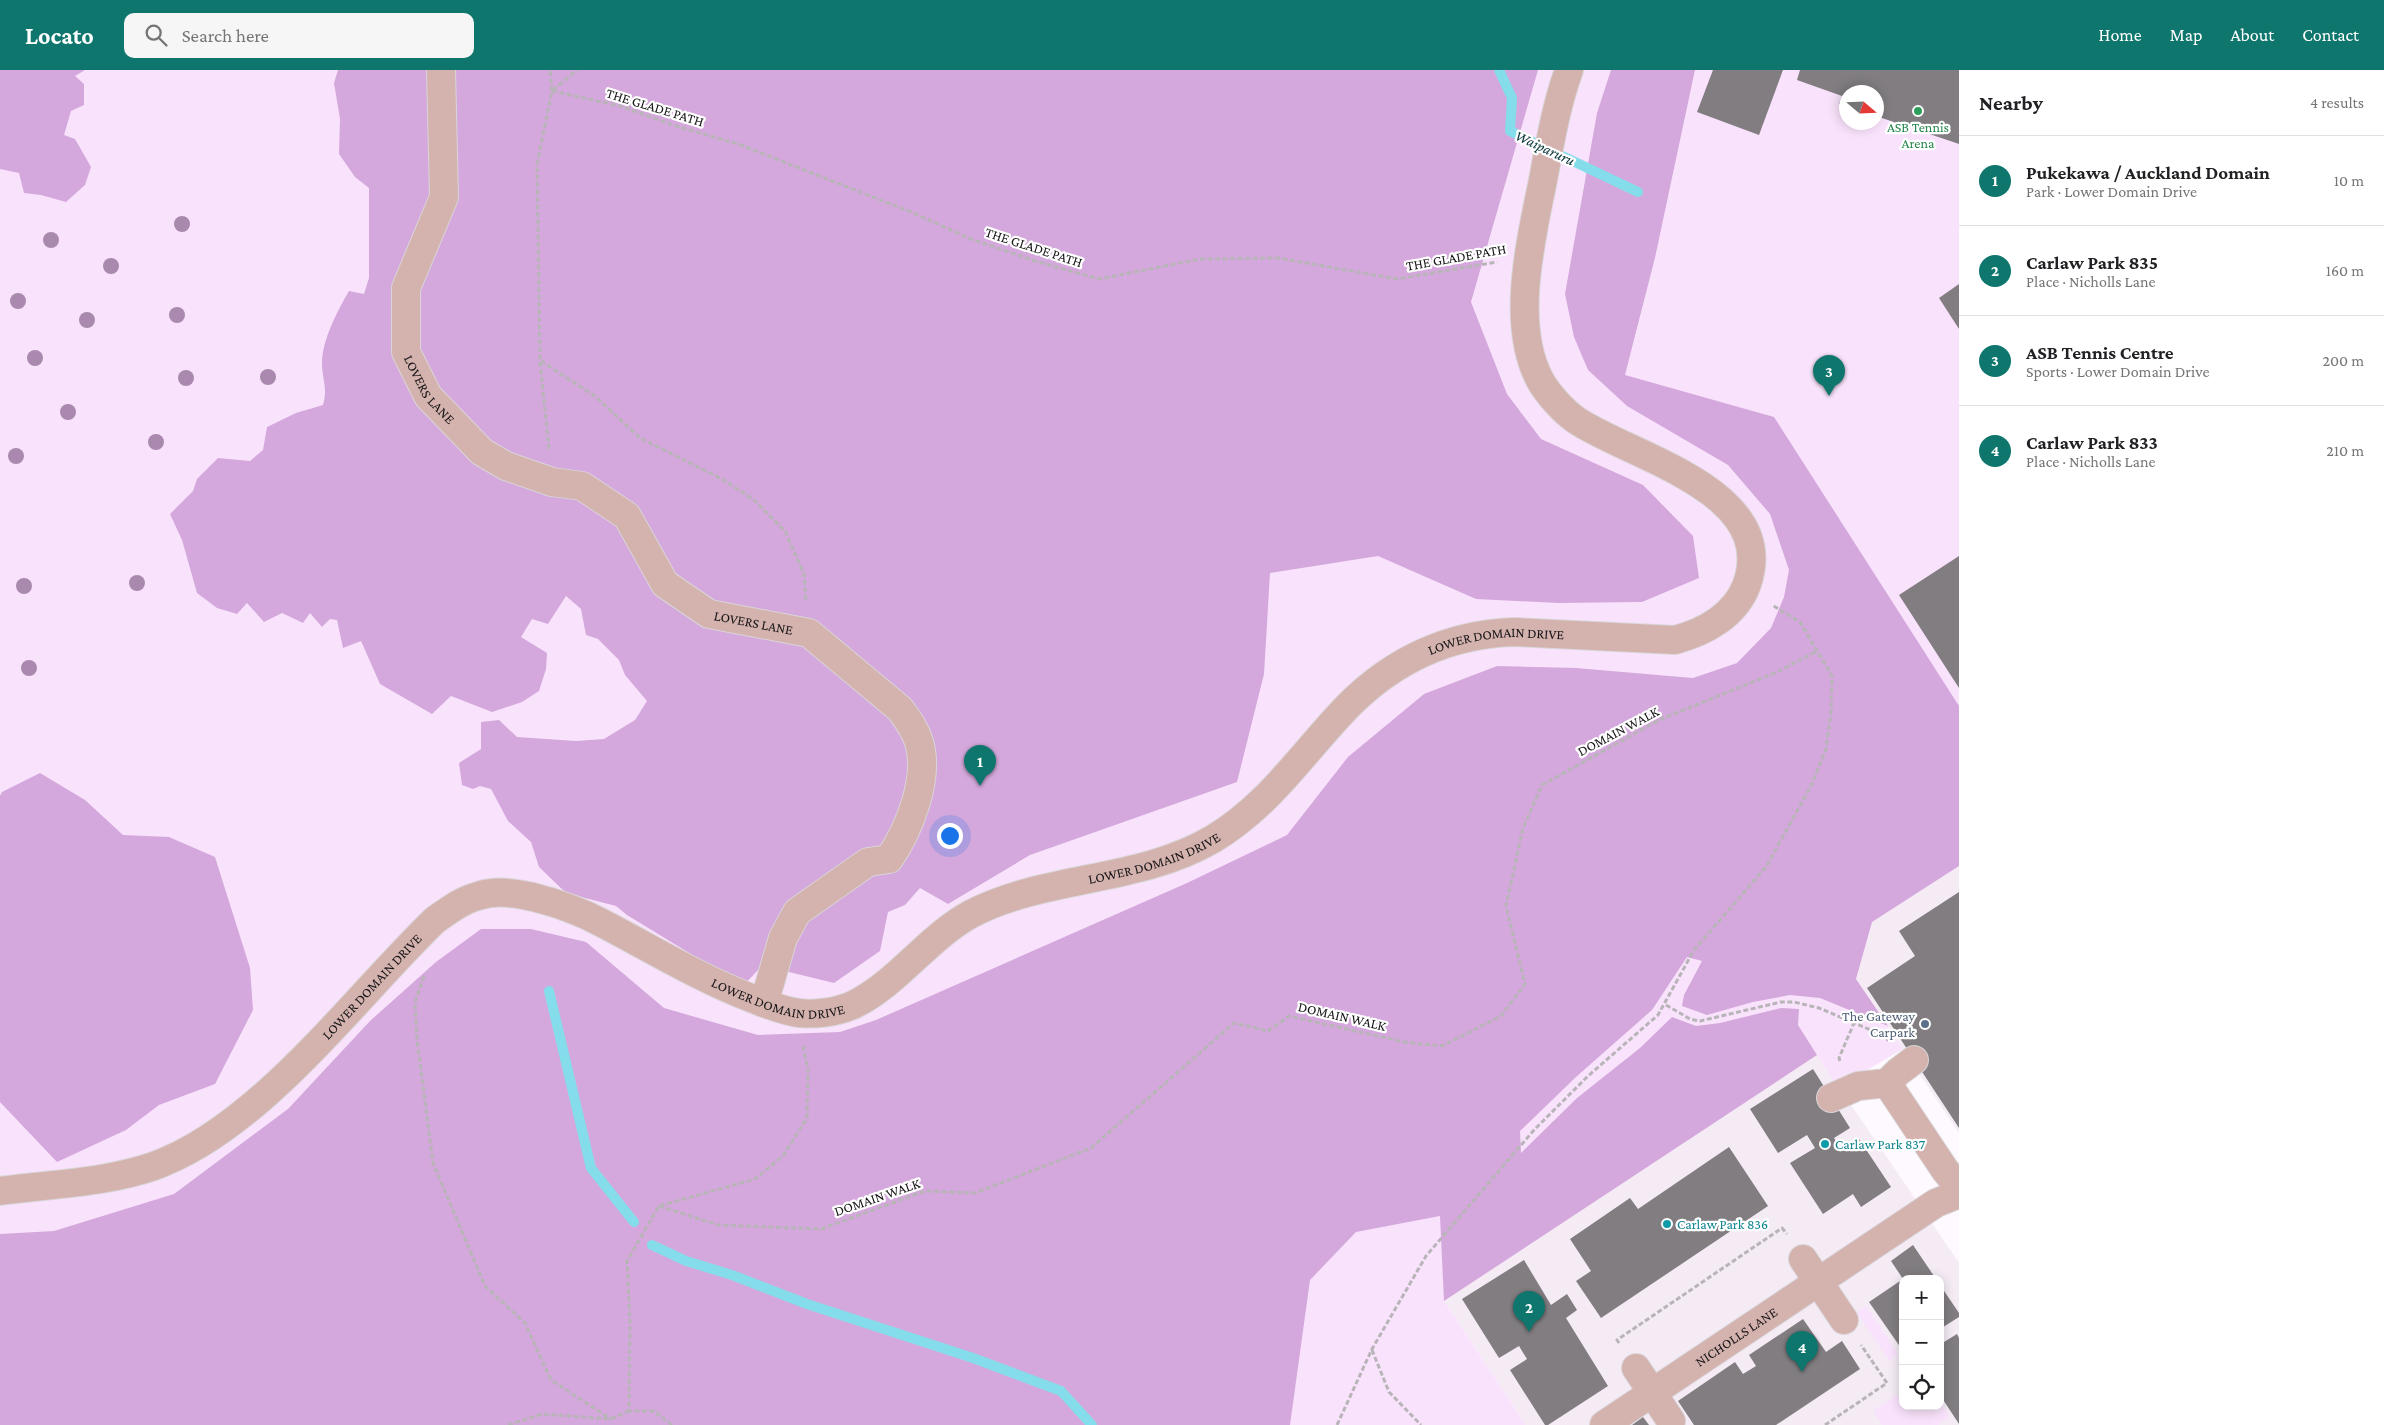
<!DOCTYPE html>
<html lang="en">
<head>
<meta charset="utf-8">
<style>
	:root { --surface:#fff; --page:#f6f6f6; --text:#202124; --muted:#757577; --line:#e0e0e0; --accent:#0f766e }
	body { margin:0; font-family:"Crimson Pro",serif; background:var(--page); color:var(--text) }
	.controls { position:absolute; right:15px; bottom:15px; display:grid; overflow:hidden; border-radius:10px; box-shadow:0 2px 12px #0003 }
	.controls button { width:45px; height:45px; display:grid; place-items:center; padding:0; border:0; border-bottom:1px solid var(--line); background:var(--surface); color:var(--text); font:25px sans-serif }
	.compass { position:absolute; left:1839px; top:15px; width:45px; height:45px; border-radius:50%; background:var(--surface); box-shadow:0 2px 12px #0003; rotate:109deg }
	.you { position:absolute; left:949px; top:765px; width:18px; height:18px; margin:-12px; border:4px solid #fff; border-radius:50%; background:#1a73e8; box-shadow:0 0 0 8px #1a73e833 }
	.badge { display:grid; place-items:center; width:32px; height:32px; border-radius:50%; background:var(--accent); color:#fff; font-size:16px; font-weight:700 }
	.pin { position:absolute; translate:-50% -41px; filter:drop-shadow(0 1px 2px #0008) }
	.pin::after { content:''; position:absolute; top:26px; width:18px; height:15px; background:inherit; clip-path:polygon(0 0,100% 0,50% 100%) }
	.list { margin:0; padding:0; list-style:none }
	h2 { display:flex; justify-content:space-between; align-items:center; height:65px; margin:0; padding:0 20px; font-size:21px }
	h2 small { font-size:16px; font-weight:400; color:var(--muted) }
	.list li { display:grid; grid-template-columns:32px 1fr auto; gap:15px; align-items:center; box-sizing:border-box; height:90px; padding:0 20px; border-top:1px solid var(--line) }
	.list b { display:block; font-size:19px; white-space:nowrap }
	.list p { margin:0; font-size:16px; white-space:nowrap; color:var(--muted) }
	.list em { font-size:16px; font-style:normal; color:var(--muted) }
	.icon { flex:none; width:28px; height:28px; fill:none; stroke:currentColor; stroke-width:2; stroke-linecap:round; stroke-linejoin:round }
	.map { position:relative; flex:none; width:1959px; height:1355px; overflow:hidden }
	header { display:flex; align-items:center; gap:30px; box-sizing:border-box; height:70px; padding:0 25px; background:var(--accent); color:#fff }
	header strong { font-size:24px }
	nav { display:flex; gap:28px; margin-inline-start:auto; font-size:18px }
	.search { width:350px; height:45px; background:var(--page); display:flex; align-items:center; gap:12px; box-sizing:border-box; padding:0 18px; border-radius:10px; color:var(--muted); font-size:19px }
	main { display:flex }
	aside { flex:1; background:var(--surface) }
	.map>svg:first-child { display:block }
	.built { fill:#f4ebf5; fill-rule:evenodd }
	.green { fill:#f9e3fc; fill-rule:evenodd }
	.forest { fill:#d4a8dc }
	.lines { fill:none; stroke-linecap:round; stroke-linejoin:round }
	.stream { stroke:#85ddeb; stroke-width:10 }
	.building { fill:#817d81 }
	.minor-casing { stroke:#d9d5d9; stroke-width:30 }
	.path { stroke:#b8b4b8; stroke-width:3; stroke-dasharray:5 2.5; stroke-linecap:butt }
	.minor { stroke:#d4b2ae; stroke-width:28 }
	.tree { fill:#a989ae }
	.leisure-dot { fill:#2e9e5b; stroke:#fff; stroke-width:2 }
	.service-dot { fill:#5c6f8a; stroke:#fff; stroke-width:2 }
	.culture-dot { fill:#0f9aa8; stroke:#fff; stroke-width:2 }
	.labels { text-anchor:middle; stroke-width:4.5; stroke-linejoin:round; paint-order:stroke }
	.street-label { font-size:14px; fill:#171517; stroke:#fff }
	.leisure-label { font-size:14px; fill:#27864d; stroke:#fff }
	.service-label { font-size:14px; fill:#4e5e75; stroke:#fff; text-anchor:end }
	.culture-label { font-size:14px; fill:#0d838f; stroke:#fff; text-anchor:start }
	.water-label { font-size:15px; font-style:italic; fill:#073339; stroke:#fff }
</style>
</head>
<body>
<header>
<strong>Locato</strong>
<div class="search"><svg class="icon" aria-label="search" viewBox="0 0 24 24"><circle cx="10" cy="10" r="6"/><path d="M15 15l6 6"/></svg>Search here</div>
<nav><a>Home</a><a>Map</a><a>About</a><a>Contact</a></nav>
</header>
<main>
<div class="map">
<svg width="1959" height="1355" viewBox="0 0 1959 1355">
	<rect width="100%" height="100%" fill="#fef9fe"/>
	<g class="built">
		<path d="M 1959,796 L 1959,1063 L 1856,909 L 1872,852 Z"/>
		<path d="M 1817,985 L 1959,1193 L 1959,1355 L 1526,1355 L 1444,1231 ZM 1903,1209 L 1940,1209 L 1940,1336 L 1903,1336 Z"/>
	</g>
	<g class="green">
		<path d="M 0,0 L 1693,0 L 1631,283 L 1655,188 L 1695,0 L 1959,0 L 1959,796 L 1872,852 L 1856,909 L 1903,979 L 1838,1017 L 1817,985 L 1444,1231 L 1526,1355 L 0,1355 ZM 1846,22 L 1876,22 L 1876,52 L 1846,52 Z"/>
		<path d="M 1866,1236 L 1898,1284 L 1889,1291 L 1856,1242 Z"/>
		<path d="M 1903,1321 L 1903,1336 L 1940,1336 L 1940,1333 L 1950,1347 L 1938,1355 L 1882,1355 L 1873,1340 Z"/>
	</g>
	<g class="forest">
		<path d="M 0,0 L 85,0 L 75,6 L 84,14 L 84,35 L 71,41 L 64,65 L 75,69 L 91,97 L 85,115 L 66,132 L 41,125 L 24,123 L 19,103 L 0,99 Z"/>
		<path d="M 338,0 L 1538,0 L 1471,232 L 1507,324 L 1541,369 L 1643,415 L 1693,466 L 1699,508 L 1642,532 L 1558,533 L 1476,529 L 1378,486 L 1270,503 L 1264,604 L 1237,712 L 1030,785 L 948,834 L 920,818 L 905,835 L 888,842 L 880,881 L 834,913 L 785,901 L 773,862 L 759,899 L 743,916 L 627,845 L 616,836 L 566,823 L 539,797 L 531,772 L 508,751 L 491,719 L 480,716 L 473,719 L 462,715 L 459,693 L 481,679 L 481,652 L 499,650 L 517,667 L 576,671 L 604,669 L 635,650 L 647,631 L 625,605 L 619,590 L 598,569 L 586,565 L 581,539 L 566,526 L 548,554 L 532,549 L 521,567 L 547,583 L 546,599 L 539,621 L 522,632 L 492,642 L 451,626 L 432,644 L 380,614 L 361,571 L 343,578 L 337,550 L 330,549 L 322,557 L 310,543 L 303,553 L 282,543 L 264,552 L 247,533 L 237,544 L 217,538 L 197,523 L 182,470 L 170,444 L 193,421 L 197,409 L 218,388 L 250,391 L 263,380 L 267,357 L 296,343 L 323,335 C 328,317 322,310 322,293 C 322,270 338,240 349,221 L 364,224 L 369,208 L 369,118 L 355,107 L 339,84 L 340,49 L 334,13 Z"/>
		<path d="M 1611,0 L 1695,0 L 1655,188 L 1625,305 L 1774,347 L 1959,636 L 1959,796 L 1872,852 L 1856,909 L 1888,956 L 1820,928 L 1790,925 L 1753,932 L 1707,945 L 1682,936 L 1684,925 L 1702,891 L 1687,887 L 1652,940 L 1576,1007 L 1520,1061 L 1521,1083 L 1577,1028 L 1640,978 L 1672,947 L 1696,956 L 1720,953 L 1781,938 L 1799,939 L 1798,955 L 1817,985 L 1444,1231 L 1440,1146 L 1356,1162 L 1310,1210 L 1290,1355 L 0,1355 L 0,1164 L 54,1161 L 174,1124 L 288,1039 L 370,951 L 436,892 L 481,859 L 531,859 L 586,872 L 664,938 L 758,965 L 840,962 L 876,950 L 1187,813 L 1287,765 L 1348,687 L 1424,624 L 1497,596 L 1576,598 L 1693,608 L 1737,593 L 1771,558 L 1784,527 L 1789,500 L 1770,444 L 1728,395 L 1627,336 L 1588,300 L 1574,267 L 1565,224 L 1597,43 Z"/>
		<path d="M 40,703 L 85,730 L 123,765 L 169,767 L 215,787 L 250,898 L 253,940 L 215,1014 L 159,1035 L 126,1060 L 57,1092 L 0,1032 L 0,726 L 2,722 Z"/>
	</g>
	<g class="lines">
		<g class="stream">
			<path d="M 1499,0 L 1512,28 L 1510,61 L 1638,122"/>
			<path d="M 549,921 L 591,1098 L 634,1152"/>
			<path d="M 652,1175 L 686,1191 L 732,1205 L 807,1234 L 973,1288 L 1061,1321 L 1092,1355"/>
		</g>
	</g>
	<g class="building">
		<path d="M 1713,0 L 1783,0 L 1759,65 L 1697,42 Z"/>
		<path d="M 1800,0 L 1959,0 L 1959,74 L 1876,46 L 1876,22 L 1846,22 L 1846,36 L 1839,34 L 1842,26 L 1797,10 Z"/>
		<path d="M 1959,214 L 1959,259 L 1939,228 Z"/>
		<path d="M 1959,486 L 1959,618 L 1899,525 Z"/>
		<path d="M 1959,822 L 1959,1058 L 1867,918 L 1915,886 L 1899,861 Z"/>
		<path d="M 1813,999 L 1850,1058 L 1834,1068 L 1842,1081 L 1859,1069 L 1891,1117 L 1861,1137 L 1853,1124 L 1823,1144 L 1790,1093 L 1815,1078 L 1807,1065 L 1778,1083 L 1750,1039 Z"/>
		<path d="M 1729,1077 L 1768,1136 L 1601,1248 L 1576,1211 L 1591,1201 L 1570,1169 L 1630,1128 L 1638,1139 Z"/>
		<path d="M 1913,1175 L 1936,1209 L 1903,1209 L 1891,1191 Z"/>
		<path d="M 1524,1190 L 1551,1235 L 1567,1224 L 1577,1240 L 1566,1248 L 1608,1316 L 1548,1355 L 1545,1355 L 1510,1300 L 1527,1289 L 1519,1276 L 1499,1288 L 1462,1229 Z"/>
		<path d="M 1903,1209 L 1903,1281 L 1869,1232 Z"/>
		<path d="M 1940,1215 L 1959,1243 L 1959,1247 L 1940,1259 Z"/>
		<path d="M 1803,1249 L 1826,1282 L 1842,1271 L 1860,1299 L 1776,1355 L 1694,1355 L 1678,1331 L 1735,1292 L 1743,1304 L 1756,1296 L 1749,1285 Z"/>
		<path d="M 1957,1264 L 1959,1268 L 1959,1354 L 1940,1325 L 1940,1268 L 1944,1272 Z"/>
		<path d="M 1643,1347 L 1649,1355 L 1632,1355 Z"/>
	</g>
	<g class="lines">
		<g class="minor-casing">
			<g id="minor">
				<path id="s1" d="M 441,0 L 444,127 L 406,218 L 406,282 L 428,326 L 482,382 L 506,396 L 552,412 L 582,416 L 627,446 L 665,514 L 709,544 L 809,563 L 900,639 C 908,650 915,659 919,672 C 930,708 909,760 889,789 L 868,792 L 797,842 L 783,868 L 764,933"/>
				<path d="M 1887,1013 L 1945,1100 L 1959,1117"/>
				<path d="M 1831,1028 L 1858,1016 L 1887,1013 L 1898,1002 L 1914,990"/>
				<path id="s2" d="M 0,1121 C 51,1114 105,1113 154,1096 C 260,1058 354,928 435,850 C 448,841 462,830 478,826 C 496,820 515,823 533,827 C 557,833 580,841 602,853 C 652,879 699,908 751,928 C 766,934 783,941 799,943 C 816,945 837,942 853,935 C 898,913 927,868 971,844 C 1046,805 1138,813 1213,769 C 1271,734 1303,682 1349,635 C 1394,590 1450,564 1514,562 L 1675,570 C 1705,562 1736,545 1747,514 C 1779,420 1630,387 1576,350 C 1563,341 1547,323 1540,310 C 1510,254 1531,170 1543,110 C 1550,73 1556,36 1569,0"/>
				<path d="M 1803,1189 L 1844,1250"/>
				<path d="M 1636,1298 L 1671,1351"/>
				<path id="s3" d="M 1604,1355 L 1936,1133 L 1959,1124"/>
			</g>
		</g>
		<g class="path">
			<path d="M 553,20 L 577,0"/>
			<path d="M 552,21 L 620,36 L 679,57 L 738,74 L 911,142 L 971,169 L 1035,191 L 1099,209 L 1200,189 L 1278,188 L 1397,209 L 1497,192"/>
			<path d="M 541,291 L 596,327 L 640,368 L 722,409 L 754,430 L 785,461 L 804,504 L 806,531"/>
			<path d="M 549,379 L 540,291 L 537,94 L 552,21 L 550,0"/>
			<path d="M 424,906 L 415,932 L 417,969 L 433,1093 L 485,1216 L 525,1253 L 551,1310 L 611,1349"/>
			<path d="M 1666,935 L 1690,949 L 1700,951 L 1781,932 L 1794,932 L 1819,938 L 1885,966 L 1889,972"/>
			<path d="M 1840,991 L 1839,988 L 1854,953"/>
			<path d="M 659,1136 L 718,1155 L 821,1159 L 925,1121 L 975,1123 L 1091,1078 L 1234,953 L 1268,961 L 1289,946 L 1404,972 L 1442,976 L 1501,946 L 1525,914 L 1506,836 L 1523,758 L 1542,715 L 1661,649 L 1775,603 L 1817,581"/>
			<path d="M 1619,1273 L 1617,1270 L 1782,1158 L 1787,1164"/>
			<path d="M 1372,1280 L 1389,1322 L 1421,1355"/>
			<path d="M 508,1355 L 542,1344 L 611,1349 L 629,1341"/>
			<path d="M 672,1355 L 654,1341 L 629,1341 L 630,1251 L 627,1191 L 659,1136 L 755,1109 L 783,1086 L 807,1048 L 808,1000 L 803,975"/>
			<path d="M 1337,1355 L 1372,1279 L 1426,1186 L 1534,1060 L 1588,1006 L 1658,945 L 1694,880 L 1766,797 L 1812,714 L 1826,679 L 1831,642 L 1832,606 L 1800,552 L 1772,535"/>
			<path d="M 1825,1355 L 1887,1313 L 1861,1275"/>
		</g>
		<use href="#minor" class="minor"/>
	</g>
	<g class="tree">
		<circle cx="182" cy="154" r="8"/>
		<circle cx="51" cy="170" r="8"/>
		<circle cx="111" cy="196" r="8"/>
		<circle cx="18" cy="231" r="8"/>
		<circle cx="177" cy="245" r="8"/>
		<circle cx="87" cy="250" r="8"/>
		<circle cx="35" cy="288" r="8"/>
		<circle cx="268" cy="307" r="8"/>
		<circle cx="186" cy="308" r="8"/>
		<circle cx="68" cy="342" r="8"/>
		<circle cx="156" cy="372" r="8"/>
		<circle cx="16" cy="386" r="8"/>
		<circle cx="137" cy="513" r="8"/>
		<circle cx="24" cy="516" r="8"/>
		<circle cx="29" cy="598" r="8"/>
	</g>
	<circle class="leisure-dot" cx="1918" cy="41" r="5"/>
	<circle class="service-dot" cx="1925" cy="954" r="5"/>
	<g class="culture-dot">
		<circle cx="1825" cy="1074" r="5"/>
		<circle cx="1667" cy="1154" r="5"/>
	</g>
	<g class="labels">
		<g class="street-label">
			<text transform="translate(655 37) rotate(17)" y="5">THE GLADE PATH</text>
			<text transform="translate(1034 177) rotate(18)" y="5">THE GLADE PATH</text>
			<text transform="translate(1456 187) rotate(-10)" y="5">THE GLADE PATH</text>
			<text dy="5" stroke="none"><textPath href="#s1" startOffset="334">LOVERS LANE</textPath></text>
			<text dy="5" stroke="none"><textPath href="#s1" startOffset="754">LOVERS LANE</textPath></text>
			<text dy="5" stroke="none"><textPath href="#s2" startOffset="1746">LOWER DOMAIN DRIVE</textPath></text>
			<text transform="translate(1618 661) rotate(-28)" y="5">DOMAIN WALK</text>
			<text dy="5" stroke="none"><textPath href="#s2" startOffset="1326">LOWER DOMAIN DRIVE</textPath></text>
			<text dy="5" stroke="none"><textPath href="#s2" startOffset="441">LOWER DOMAIN DRIVE</textPath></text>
			<text dy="5" stroke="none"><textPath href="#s2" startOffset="906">LOWER DOMAIN DRIVE</textPath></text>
			<text transform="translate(1342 946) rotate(13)" y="5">DOMAIN WALK</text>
			<text transform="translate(877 1127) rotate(-19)" y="5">DOMAIN WALK</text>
			<text dy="5" stroke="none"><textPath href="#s3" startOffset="159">NICHOLLS LANE</textPath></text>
		</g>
		<g class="leisure-label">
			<text x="1918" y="62">ASB Tennis<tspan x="1918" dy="16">Arena</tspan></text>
		</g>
		<g class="service-label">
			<text x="1915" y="951">The Gateway<tspan x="1915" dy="16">Carpark</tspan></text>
		</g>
		<g class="culture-label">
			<text x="1835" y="1079">Carlaw Park 837</text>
			<text x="1677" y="1159">Carlaw Park 836</text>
		</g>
		<g class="water-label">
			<text transform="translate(1545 78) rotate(25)" y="5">Waiparuru</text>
		</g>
	</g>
</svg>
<div class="controls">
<button>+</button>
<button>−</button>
<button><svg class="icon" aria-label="locate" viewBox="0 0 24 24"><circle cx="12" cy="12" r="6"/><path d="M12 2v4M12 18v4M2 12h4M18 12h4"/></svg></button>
</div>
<svg class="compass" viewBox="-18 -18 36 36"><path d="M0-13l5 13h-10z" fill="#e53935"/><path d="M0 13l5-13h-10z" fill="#757577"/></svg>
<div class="you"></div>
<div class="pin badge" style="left:980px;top:716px">1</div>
<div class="pin badge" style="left:1529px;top:1262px">2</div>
<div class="pin badge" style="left:1829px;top:326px">3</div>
<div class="pin badge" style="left:1802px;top:1302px">4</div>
</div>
<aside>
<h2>Nearby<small>4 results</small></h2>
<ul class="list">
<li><span class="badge">1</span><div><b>Pukekawa / Auckland Domain</b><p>Park · Lower Domain Drive</p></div><em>10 m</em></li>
<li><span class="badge">2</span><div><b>Carlaw Park 835</b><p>Place · Nicholls Lane</p></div><em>160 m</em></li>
<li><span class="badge">3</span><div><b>ASB Tennis Centre</b><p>Sports · Lower Domain Drive</p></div><em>200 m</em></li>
<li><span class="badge">4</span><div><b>Carlaw Park 833</b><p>Place · Nicholls Lane</p></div><em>210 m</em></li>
</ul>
</aside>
</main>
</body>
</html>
